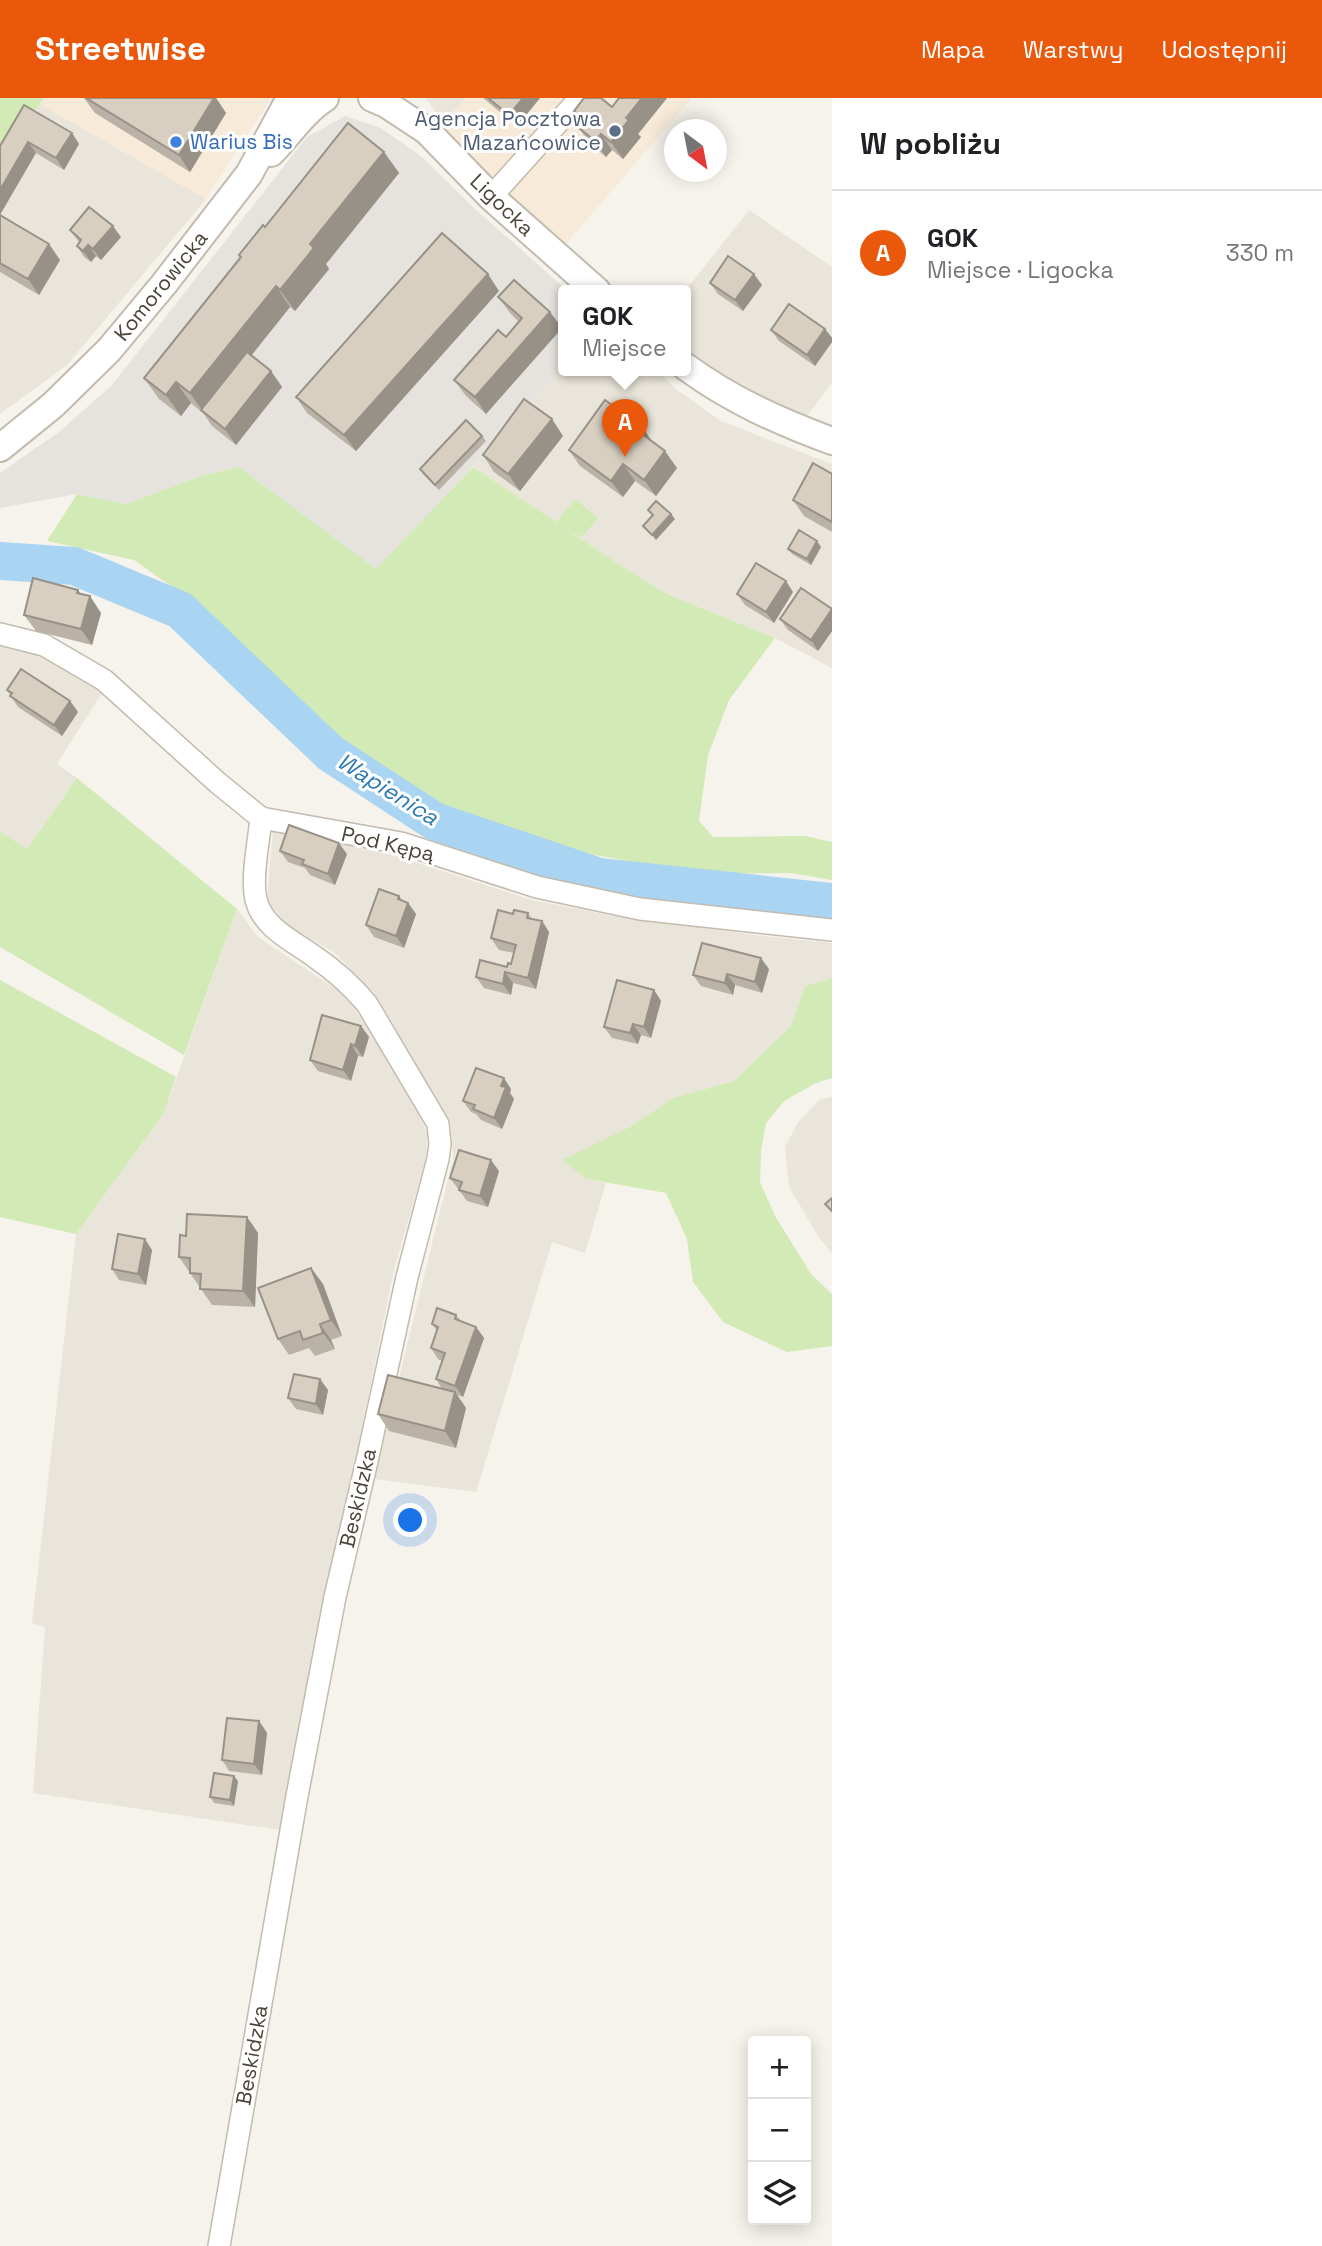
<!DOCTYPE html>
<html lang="pl">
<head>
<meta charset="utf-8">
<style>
	:root { --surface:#fff; --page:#f2f2f2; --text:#202124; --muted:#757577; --line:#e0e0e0; --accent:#ea580c }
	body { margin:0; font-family:"Space Grotesk",sans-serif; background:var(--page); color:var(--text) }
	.controls { position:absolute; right:21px; bottom:21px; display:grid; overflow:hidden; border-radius:7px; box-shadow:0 4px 18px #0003 }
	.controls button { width:63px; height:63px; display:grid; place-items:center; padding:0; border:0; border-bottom:2px solid var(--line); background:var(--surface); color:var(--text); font:35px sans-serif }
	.compass { position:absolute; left:664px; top:21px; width:63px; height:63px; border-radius:50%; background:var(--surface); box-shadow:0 4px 18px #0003; rotate:148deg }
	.you { position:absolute; left:411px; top:1423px; width:24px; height:24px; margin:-18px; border:5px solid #fff; border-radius:50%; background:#1a73e8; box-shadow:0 0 0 10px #1a73e833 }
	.badge { display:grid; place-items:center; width:46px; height:46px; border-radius:50%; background:var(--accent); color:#fff; font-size:23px; font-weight:700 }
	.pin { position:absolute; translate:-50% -58px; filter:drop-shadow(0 2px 4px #0008) }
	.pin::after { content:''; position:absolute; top:37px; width:24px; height:21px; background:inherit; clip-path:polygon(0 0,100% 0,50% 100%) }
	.popup { position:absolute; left:558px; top:187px; width:133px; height:91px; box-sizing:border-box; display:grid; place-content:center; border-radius:7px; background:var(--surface); filter:drop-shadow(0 2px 5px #0005); font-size:23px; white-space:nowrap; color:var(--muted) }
	.popup b { font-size:26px; color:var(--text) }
	.popup::after { content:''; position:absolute; left:50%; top:100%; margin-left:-14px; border:14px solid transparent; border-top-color:var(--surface) }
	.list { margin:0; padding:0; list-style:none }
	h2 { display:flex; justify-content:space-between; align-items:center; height:91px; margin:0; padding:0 28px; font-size:30px }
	h2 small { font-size:23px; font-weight:400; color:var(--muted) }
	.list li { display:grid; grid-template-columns:46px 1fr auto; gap:21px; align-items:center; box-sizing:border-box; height:126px; padding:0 28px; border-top:2px solid var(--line) }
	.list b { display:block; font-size:26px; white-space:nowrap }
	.list p { margin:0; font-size:23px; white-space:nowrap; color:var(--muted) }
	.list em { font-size:23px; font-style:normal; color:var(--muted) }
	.icon { flex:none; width:38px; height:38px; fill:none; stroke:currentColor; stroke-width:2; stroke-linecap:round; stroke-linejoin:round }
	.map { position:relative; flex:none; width:832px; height:2148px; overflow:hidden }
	header { display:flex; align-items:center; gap:42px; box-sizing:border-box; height:98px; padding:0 35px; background:var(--accent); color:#fff }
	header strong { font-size:33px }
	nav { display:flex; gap:38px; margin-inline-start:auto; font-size:24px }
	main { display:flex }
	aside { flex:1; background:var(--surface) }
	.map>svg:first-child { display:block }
	.residential { fill:#eae5da }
	.commercial { fill:#f7ead8 }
	.industrial { fill:#e6e2dd }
	.green { fill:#d2eab5 }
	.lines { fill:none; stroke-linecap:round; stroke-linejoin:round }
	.river { stroke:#a9d4f2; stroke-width:38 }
	.minor-casing { stroke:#c2bbae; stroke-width:24 }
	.tertiary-casing { stroke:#c2bbae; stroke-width:30 }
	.minor { stroke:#fff; stroke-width:21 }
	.tertiary { stroke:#fff; stroke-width:26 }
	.wall { fill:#bab2a6 }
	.shaded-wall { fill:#979187 }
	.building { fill:#d8cfc1; stroke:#979187; stroke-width:2 }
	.service-dot { fill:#5c6f8a; stroke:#fff; stroke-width:2.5 }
	.shop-dot { fill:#3f7fe0; stroke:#fff; stroke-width:2.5 }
	.labels { text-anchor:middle; stroke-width:6; stroke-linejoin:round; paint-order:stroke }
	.service-label { font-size:21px; fill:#4e5e75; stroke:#fff; text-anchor:end }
	.shop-label { font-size:21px; fill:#366cbe; stroke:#fff; text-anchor:start }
	.street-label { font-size:21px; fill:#4b4439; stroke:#fff }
	.water-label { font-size:23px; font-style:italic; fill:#2e7ab2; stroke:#fff }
</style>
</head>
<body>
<header>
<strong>Streetwise</strong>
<nav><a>Mapa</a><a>Warstwy</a><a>Udostępnij</a></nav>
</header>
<main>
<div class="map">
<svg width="832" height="2148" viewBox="0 0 832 2148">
	<rect width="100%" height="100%" fill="#f6f3ec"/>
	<g class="residential">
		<path d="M 426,0 L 466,0 L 441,27 L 433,10 Z"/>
		<path d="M 40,6 L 206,101 L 67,267 L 0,316 L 0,62 Z"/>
		<path d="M 749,112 L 832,169 L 832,285 L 804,322 L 722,281 L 686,250 L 685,193 Z"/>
		<path d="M 564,271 L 564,273 L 657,273 L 676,291 L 721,323 L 832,366 L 832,570 L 775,540 L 669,497 L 629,473 L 473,369 Z"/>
		<path d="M 0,546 L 34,556 L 87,581 L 103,593 L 57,666 L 77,680 L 26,752 L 0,734 Z"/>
		<path d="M 273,731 L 396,758 L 532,802 L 609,817 L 763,838 L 832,845 L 832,880 L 805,888 L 791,928 L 734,983 L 673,1000 L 628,1030 L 587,1081 L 606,1085 L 585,1155 L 552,1144 L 476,1394 L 374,1381 L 453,1061 L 451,1026 L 375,896 L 334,854 L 289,829 L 267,803 Z"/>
		<path d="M 237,811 L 258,839 L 342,895 L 369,930 L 412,1002 L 427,1035 L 426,1061 L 394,1172 L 280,1732 L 33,1695 L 45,1529 L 32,1525 L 76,1136 L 164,1015 Z"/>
		<path d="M 832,999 L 832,1155 L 820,1141 L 789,1089 L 785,1049 L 797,1026 L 820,1001 Z"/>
	</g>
	<g class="commercial">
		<path d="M 44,0 L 271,0 L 206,101 L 40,6 Z"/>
		<path d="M 466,0 L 571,0 L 495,87 L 441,27 Z"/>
		<path d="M 591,0 L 692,0 L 565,147 L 507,95 Z"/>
	</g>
	<path class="industrial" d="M 345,18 L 381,30 L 421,58 L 475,111 L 568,193 L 564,193 L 564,271 L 376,472 L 239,369 L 204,377 L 126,406 L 77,396 L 0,410 L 0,375 L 59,334 L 112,287 L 307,39 Z"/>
	<g class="green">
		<path d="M 0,0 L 44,0 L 0,62 Z"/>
		<path d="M 239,369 L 376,471 L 473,369 L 556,424 L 575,401 L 598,420 L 582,439 L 569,433 L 629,473 L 669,497 L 775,540 L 729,602 L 708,657 L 699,723 L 713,739 L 805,738 L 832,744 L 832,782 L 791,775 L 696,776 L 595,757 L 473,724 L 370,667 L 286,599 L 202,510 L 134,462 L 47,443 L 77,396 L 126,406 L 204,377 Z"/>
		<path d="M 77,680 L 237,811 L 184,957 L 0,849 L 0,734 L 27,751 Z"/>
		<path d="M 832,880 L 832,980 L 816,985 L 784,1003 L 766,1025 L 761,1053 L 760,1084 L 775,1118 L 811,1176 L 832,1196 L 832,1248 L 787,1254 L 723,1224 L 693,1184 L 687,1141 L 666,1095 L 587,1081 L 562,1062 L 628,1030 L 673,1000 L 734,983 L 791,928 L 805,888 Z"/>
		<path d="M 0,882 L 176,979 L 164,1015 L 76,1136 L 0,1119 Z"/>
	</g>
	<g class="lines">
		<path class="river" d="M 0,463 L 74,468 L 180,512 L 330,655 L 434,723 L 599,779 L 832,804"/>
		<g class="minor-casing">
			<g id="minor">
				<path d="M 491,99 L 580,0"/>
				<path d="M 0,536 L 44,547 L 104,582 L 218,685 L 261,720 L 401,745 L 537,789 L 640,811 L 832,832"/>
				<path d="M 219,2148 L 297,1698 L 335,1499 L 367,1363 L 407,1179 L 438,1061 L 440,1046 L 438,1026 L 367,906 C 352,888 334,872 315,859 C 295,844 265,831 257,805 C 250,784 259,743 261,720"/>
			</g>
		</g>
		<g class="tertiary-casing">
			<g id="tertiary">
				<path d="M 372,0 L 386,6 L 427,33 L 491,99 L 597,193"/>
				<path d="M 271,55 C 289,37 303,14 325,0"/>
				<path d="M 686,269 C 731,302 780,324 832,343"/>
				<path d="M 0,350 L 53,307 L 109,252 L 164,186 L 249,76 L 290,0"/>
			</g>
		</g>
		<use href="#minor" class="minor"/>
		<use href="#tertiary" class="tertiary"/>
	</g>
	<g class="wall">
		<path d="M 84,0 L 216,0 L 226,15 L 190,74 L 95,15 Z"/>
		<path d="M 483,0 L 540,0 L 517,28 Z"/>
		<path d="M 619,0 L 667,0 L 638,36 L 641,39 L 623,61 L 612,52 L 606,59 L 590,46 L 579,30 L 582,26 L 574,13 L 612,9 Z"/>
		<path d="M 72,35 L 79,46 L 64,72 L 36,55 L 0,48 Z"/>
		<path d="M 384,54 L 399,75 L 326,166 L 329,171 L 295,213 L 290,209 L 251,258 L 271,273 L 282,289 L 236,347 L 212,328 L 204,316 L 191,305 L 181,318 L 159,301 L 144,280 L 240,160 L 239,157 L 265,129 Z"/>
		<path d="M 0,117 L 60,162 L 39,197 L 0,174 Z"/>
		<path d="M 70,132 L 121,139 L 101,162 L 96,158 L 91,164 L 84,159 L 77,148 L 79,144 Z"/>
		<path d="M 710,185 L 762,187 L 743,213 L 718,196 Z"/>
		<path d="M 499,193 L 356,353 L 307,315 L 296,299 Z"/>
		<path d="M 498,199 L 562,230 L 486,316 L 466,298 L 454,282 L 506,239 L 519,224 L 510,215 Z"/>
		<path d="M 825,231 L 832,240 L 832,244 L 815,268 L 779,243 L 771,232 Z"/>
		<path d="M 642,329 L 652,343 L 677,370 L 656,398 L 635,383 L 623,399 L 580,368 L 569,352 Z"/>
		<path d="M 482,338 L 486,343 L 439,392 L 424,377 L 420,371 Z"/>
		<path d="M 563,338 L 520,393 L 494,374 L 483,357 Z"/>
		<path d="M 832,376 L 832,434 L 804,418 L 793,402 Z"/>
		<path d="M 821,449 L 811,467 L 792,456 L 788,451 Z"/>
		<path d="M 793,494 L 774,525 L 745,507 L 737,496 Z"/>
		<path d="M 81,496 L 101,515 L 92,547 L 36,533 L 24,517 Z"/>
		<path d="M 832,511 L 832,533 L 818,553 L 788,532 L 780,521 Z"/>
		<path d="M 7,592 L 70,603 L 78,614 L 62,638 L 18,609 Z"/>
		<path d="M 280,753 L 347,756 L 335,787 L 310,777 L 305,770 L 288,764 Z"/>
		<path d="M 399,798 L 402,802 L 408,805 L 416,816 L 404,850 L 374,839 L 366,827 Z"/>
		<path d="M 528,815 L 532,821 L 542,823 L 549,834 L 536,891 L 513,885 L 511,897 L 484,890 L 476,879 L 507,869 L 511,866 L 514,855 L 499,852 L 491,840 L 513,816 Z"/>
		<path d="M 769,871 L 762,895 L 735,887 L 733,897 L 701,888 L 693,877 Z"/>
		<path d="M 654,892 L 661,903 L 651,940 L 641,937 L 638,946 L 612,940 L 604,929 Z"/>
		<path d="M 361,928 L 369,939 L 363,959 L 358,958 L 351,983 L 318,973 L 310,962 Z"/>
		<path d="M 511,991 L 510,995 L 514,1001 L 502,1031 L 481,1022 L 476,1016 L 471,1014 L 463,1003 Z"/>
		<path d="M 499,1073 L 488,1109 L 467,1103 L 450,1080 Z"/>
		<path d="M 247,1119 L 258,1135 L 255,1209 L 212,1207 L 179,1159 L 186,1138 Z"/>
		<path d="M 152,1152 L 146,1187 L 119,1182 L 112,1171 Z"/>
		<path d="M 311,1170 L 323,1186 L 342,1238 L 331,1242 L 335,1251 L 315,1258 L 309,1250 L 289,1257 L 278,1241 Z"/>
		<path d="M 456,1217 L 461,1223 L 476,1229 L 484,1240 L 463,1299 L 457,1297 L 466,1310 L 456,1350 L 389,1333 L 378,1316 L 442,1291 L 436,1281 L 442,1263 L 438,1261 L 431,1250 L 437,1233 L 432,1226 Z"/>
		<path d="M 320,1281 L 328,1292 L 323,1317 L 296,1311 L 288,1300 Z"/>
		<path d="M 259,1623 L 267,1635 L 262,1677 L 229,1673 L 222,1662 Z"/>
		<path d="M 238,1683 L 234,1708 L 214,1705 L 210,1699 Z"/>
	</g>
	<g class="shaded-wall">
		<path d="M 214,0 L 216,0 L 226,15 L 190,74 L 179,57 Z"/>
		<path d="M 523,0 L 540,0 L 517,28 L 509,17 Z"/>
		<path d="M 642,0 L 667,0 L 638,36 L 641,39 L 623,61 L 611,44 L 626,20 Z"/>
		<path d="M 72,35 L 79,46 L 64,72 L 56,60 Z"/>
		<path d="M 601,36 L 612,52 L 606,59 L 595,43 Z"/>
		<path d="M 28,44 L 36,55 L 0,117 L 0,92 Z"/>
		<path d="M 384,54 L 399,75 L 326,166 L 329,171 L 295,213 L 280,192 L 310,146 Z"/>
		<path d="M 113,128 L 121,139 L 101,162 L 93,151 Z"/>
		<path d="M 49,146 L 60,162 L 39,197 L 28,181 Z"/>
		<path d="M 88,147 L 96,158 L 91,164 L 83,153 Z"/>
		<path d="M 488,176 L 499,193 L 356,353 L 344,337 Z"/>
		<path d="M 754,176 L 762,187 L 743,213 L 735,202 Z"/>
		<path d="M 276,188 L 290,209 L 205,315 L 202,312 L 190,295 Z"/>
		<path d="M 550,214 L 562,230 L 486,316 L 475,299 Z"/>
		<path d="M 825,231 L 832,240 L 832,244 L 815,268 L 807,257 Z"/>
		<path d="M 271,273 L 282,289 L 236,347 L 225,331 Z"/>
		<path d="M 176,284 L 191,305 L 181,318 L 166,297 Z"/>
		<path d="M 552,321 L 563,338 L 520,393 L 508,376 Z"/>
		<path d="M 642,329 L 653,345 L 638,333 Z"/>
		<path d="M 665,353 L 677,370 L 656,398 L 644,382 Z"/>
		<path d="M 623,366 L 635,383 L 623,399 L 611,383 Z"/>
		<path d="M 671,416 L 675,421 L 656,442 L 652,437 Z"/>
		<path d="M 817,443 L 821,449 L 811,467 L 807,461 Z"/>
		<path d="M 786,483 L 793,494 L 774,525 L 766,514 Z"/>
		<path d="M 78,492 L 88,506 L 90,498 L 101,515 L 92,547 L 81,531 L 77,495 Z"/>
		<path d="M 832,511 L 832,533 L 818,553 L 811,542 Z"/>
		<path d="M 70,603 L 78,614 L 62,638 L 54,627 Z"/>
		<path d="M 339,745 L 347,756 L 335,787 L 328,776 Z"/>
		<path d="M 399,798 L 406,809 L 408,805 L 416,816 L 404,850 L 396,838 Z"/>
		<path d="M 542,823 L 549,834 L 536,891 L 528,880 Z"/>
		<path d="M 761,860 L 769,871 L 762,895 L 755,884 Z"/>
		<path d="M 505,874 L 513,885 L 511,897 L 503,886 Z"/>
		<path d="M 727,876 L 735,887 L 733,897 L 725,885 Z"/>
		<path d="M 654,892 L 661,903 L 651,940 L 644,929 Z"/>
		<path d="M 633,926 L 641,937 L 638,946 L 630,935 Z"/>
		<path d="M 361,928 L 369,939 L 363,959 L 355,948 Z"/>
		<path d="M 351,946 L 358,958 L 351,983 L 343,972 Z"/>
		<path d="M 504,980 L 511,991 L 510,995 L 514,1001 L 502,1031 L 494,1020 L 501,988 Z"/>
		<path d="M 491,1062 L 499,1073 L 488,1109 L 480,1098 Z"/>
		<path d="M 247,1119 L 258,1135 L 255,1209 L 243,1193 Z"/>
		<path d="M 145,1141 L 152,1152 L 146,1187 L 138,1176 Z"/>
		<path d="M 311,1170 L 323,1186 L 342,1238 L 331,1222 Z"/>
		<path d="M 320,1226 L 331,1242 L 335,1251 L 323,1235 Z"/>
		<path d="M 476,1229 L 484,1240 L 463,1299 L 455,1288 Z"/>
		<path d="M 320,1281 L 328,1292 L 323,1317 L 316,1306 Z"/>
		<path d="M 455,1294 L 466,1310 L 456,1350 L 445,1333 Z"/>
		<path d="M 259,1623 L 267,1635 L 262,1677 L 254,1666 Z"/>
		<path d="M 234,1678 L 238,1683 L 234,1708 L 230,1702 Z"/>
	</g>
	<g class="building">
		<path d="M 86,0 L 214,0 L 179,57 Z"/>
		<path d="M 488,0 L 523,0 L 509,17 Z"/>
		<path d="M 584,0 L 601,0 L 612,9 L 619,0 L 642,0 L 626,20 L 629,22 L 611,44 L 601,36 L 595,43 L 579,30 L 585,22 L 574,13 Z"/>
		<path d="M 24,7 L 72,35 L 56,60 L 28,44 L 0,92 L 0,48 Z"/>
		<path d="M 348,25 L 384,54 L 310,146 L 314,150 L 280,192 L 276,188 L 190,295 L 176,284 L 166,297 L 144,280 L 241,159 L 239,157 L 263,127 L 265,129 Z"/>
		<path d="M 89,109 L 113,128 L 93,151 L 88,147 L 83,153 L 77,148 L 81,142 L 70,132 Z"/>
		<path d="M 0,117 L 49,146 L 28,181 L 0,165 Z"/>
		<path d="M 442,135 L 488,176 L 344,337 L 296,299 Z"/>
		<path d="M 728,158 L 754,176 L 735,202 L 710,185 Z"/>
		<path d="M 514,182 L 550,214 L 475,299 L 454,282 L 498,232 L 506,239 L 522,220 L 498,199 Z"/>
		<path d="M 789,206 L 825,231 L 807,257 L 771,232 Z"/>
		<path d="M 247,254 L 271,273 L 225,331 L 201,312 Z"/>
		<path d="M 524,301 L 552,321 L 508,376 L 483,357 Z"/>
		<path d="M 605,302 L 642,329 L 638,333 L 665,353 L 644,382 L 623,366 L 611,383 L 569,352 Z"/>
		<path d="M 466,322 L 482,338 L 435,387 L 420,371 Z"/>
		<path d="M 813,365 L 832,376 L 832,424 L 793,402 Z"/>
		<path d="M 656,403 L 671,416 L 652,437 L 643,428 L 653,417 L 648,412 Z"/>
		<path d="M 799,432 L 817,443 L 807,461 L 788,451 Z"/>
		<path d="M 756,465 L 786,483 L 766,514 L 737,496 Z"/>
		<path d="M 33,480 L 78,492 L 77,495 L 90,498 L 81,531 L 24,517 Z"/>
		<path d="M 801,490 L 832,511 L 811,542 L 780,521 Z"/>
		<path d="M 21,571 L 70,603 L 54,627 L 10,598 L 12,595 L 7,592 Z"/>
		<path d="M 289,727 L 339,745 L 328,776 L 302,766 L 304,762 L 280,753 Z"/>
		<path d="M 379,791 L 399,798 L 398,801 L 408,805 L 396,838 L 366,827 Z"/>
		<path d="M 498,812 L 513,816 L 514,812 L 528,815 L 527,820 L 542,823 L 528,880 L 505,874 L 503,886 L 476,879 L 480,862 L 507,869 L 508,865 L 511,866 L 516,847 L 491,840 Z"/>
		<path d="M 702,845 L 761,860 L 755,884 L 727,876 L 725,885 L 693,877 Z"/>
		<path d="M 617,882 L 654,892 L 644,929 L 633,926 L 630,935 L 604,929 Z"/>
		<path d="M 322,917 L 361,928 L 355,948 L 351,946 L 343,972 L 310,962 Z"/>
		<path d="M 476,970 L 504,980 L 501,988 L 506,989 L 494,1020 L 473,1011 L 475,1007 L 463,1003 Z"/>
		<path d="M 459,1052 L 491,1062 L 480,1098 L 459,1092 L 462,1084 L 450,1080 Z"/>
		<path d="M 832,1100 L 832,1113 L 825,1106 Z"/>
		<path d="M 187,1116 L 247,1119 L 243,1193 L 200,1191 L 201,1176 L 190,1175 L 190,1160 L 179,1159 L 180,1137 L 186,1138 Z"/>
		<path d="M 118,1136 L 145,1141 L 138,1176 L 112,1171 Z"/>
		<path d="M 311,1170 L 331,1222 L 320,1226 L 323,1235 L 303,1242 L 300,1233 L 278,1241 L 258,1190 Z"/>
		<path d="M 437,1210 L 456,1217 L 455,1221 L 476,1229 L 455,1288 L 436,1281 L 445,1255 L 431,1250 L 438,1229 L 432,1226 Z"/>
		<path d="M 294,1276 L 320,1281 L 316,1306 L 288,1300 Z"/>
		<path d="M 388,1277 L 455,1294 L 445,1333 L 378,1316 Z"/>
		<path d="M 227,1620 L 259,1623 L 254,1666 L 222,1662 Z"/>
		<path d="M 214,1675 L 234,1678 L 230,1702 L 210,1699 Z"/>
	</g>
	<circle class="service-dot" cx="615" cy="33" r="7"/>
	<circle class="shop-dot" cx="176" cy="44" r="7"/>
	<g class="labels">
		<g class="service-label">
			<text x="601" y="28">Agencja Pocztowa<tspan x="601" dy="24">Mazańcowice</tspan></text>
		</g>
		<g class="shop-label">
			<text x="190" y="51">Warius Bis</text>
		</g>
		<g class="street-label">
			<text transform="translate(502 107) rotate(44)" y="7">Ligocka</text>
			<text transform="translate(161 188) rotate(-51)" y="7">Komorowicka</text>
			<text transform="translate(388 746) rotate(13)" y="7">Pod Kępą</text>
			<text transform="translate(358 1400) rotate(-77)" y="7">Beskidzka</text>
			<text transform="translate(252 1957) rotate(-80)" y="7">Beskidzka</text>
		</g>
		<g class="water-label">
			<text transform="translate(388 691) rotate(32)" y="8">Wapienica</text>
		</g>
	</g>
</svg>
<div class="controls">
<button>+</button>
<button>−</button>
<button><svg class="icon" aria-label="layers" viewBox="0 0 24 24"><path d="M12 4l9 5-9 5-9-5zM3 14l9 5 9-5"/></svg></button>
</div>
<svg class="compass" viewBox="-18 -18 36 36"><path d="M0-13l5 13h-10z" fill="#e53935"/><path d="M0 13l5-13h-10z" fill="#757577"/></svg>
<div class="you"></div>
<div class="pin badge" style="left:625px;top:359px">A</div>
<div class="popup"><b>GOK</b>Miejsce</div>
</div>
<aside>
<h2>W pobliżu<small></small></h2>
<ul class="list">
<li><span class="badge">A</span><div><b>GOK</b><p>Miejsce · Ligocka</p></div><em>330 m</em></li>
</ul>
</aside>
</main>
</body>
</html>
